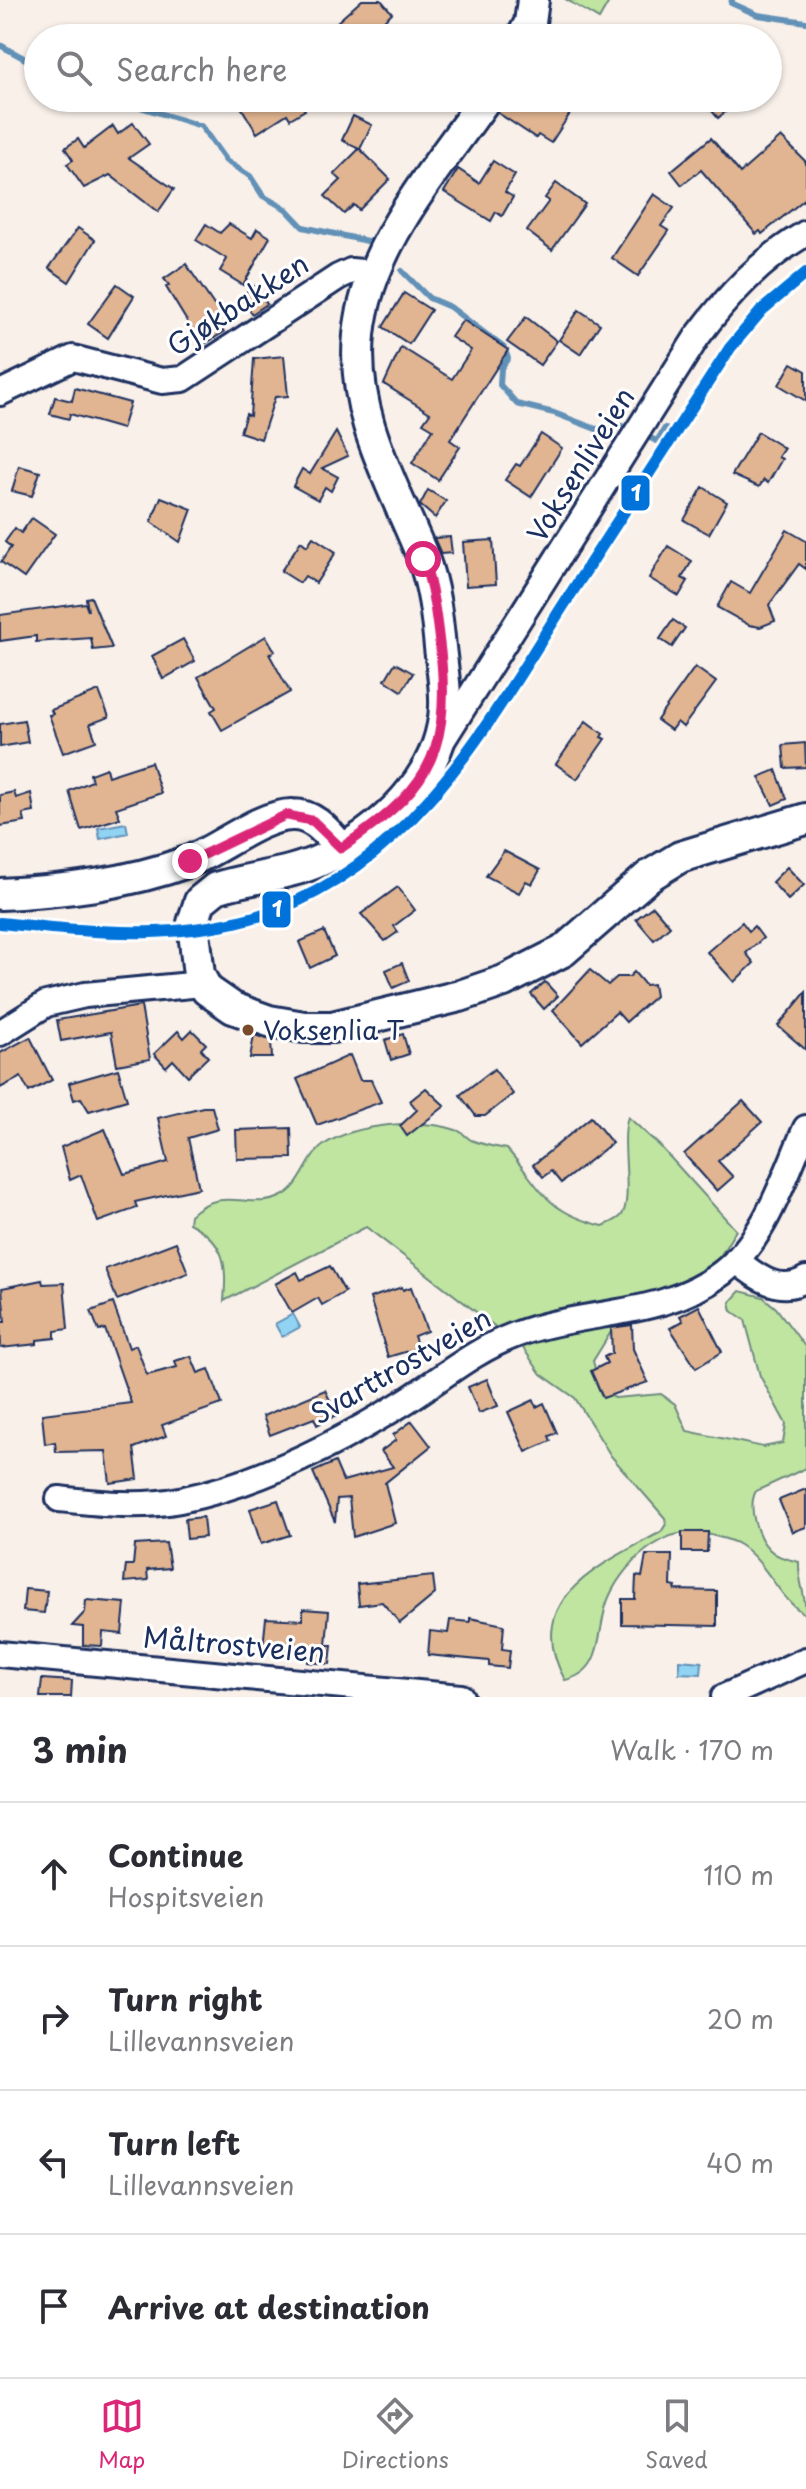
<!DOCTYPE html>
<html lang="en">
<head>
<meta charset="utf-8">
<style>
	:root { --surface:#fff; --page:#f2f2f3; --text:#2b2b33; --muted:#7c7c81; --line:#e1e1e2; --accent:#db2777 }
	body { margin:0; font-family:"Playpen Sans",sans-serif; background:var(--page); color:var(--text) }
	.stop { position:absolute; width:24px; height:24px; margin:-18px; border:6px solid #db2777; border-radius:50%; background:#fff }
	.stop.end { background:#db2777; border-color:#fff; box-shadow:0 2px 8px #0008 }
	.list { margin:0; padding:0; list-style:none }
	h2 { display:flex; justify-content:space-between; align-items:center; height:104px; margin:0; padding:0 32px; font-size:34px }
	h2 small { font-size:26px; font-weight:400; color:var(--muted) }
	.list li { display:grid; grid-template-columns:52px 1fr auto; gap:24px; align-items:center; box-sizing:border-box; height:144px; padding:0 32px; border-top:2px solid var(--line) }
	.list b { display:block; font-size:30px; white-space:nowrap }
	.list p { margin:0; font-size:26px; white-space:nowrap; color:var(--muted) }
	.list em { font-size:26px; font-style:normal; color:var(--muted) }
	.icon { flex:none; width:44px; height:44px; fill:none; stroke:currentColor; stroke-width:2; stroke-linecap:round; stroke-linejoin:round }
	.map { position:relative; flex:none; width:806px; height:1697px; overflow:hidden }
	.search { position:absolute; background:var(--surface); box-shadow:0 2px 6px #0004; left:24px; right:24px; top:24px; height:88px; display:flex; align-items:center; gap:20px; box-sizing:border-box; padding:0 28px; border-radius:44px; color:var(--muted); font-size:30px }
	.sheet { height:680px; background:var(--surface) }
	nav { display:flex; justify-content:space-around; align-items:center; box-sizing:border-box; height:112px; border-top:2px solid var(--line); background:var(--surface); font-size:22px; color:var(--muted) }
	nav a { display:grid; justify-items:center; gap:4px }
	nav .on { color:var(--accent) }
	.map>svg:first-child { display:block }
	.green { fill:#bfe5a0; stroke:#6d8a7f; stroke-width:2 }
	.water { fill:#91d3f3; stroke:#6291b7; stroke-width:2 }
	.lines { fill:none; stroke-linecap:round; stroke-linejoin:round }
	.stream { stroke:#6291b7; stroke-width:6 }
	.building { fill:#e1b591; stroke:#1b2f5e; stroke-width:2 }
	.minor-casing { stroke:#1b2f5e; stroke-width:30 }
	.tertiary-casing { stroke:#1b2f5e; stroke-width:36 }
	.minor { stroke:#fff; stroke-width:24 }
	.tertiary { stroke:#fff; stroke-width:30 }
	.metro-1-casing { stroke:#fff; stroke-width:18 }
	.metro-1 { stroke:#0073db; stroke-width:12 }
	.route { stroke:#db2777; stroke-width:10 }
	.bus-dot { fill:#7a4b2a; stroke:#fff; stroke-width:3 }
	.labels { text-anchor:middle; stroke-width:6; stroke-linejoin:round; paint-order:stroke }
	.bus-label { font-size:26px; fill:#1b2f5e; stroke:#fff; text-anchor:start }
	.street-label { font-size:28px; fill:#1b2f5e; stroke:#fff }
	.line-badge { stroke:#fff; stroke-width:3 }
	.badge-label { font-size:22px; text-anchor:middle; font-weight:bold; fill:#fff }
</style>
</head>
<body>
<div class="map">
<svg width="806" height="1697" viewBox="0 0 806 1697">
	<rect width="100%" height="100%" fill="#f9f0e9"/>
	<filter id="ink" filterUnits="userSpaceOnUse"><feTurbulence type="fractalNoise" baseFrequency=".0125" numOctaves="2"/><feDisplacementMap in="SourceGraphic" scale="16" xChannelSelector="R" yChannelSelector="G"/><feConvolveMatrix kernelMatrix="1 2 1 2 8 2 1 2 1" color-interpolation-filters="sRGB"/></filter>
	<g filter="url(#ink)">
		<g class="green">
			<path d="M 567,0 L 610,0 L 599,19 Z"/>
			<path d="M 628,1117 L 659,1145 L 736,1230 L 716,1263 L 694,1279 L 622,1314 L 593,1361 L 601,1391 L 615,1398 L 661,1394 L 675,1404 L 687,1431 L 763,1447 L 783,1443 L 786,1424 L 760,1376 L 745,1320 L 732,1311 L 730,1302 L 740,1291 L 763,1297 L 776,1308 L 806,1348 L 806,1468 L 756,1491 C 747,1507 757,1538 770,1550 C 778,1558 789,1559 799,1562 C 798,1582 806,1595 806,1615 C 778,1599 767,1562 740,1545 C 731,1539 721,1538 711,1535 C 670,1521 627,1559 610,1595 C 595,1624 608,1671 565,1680 C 520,1599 600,1565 661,1532 L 666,1524 L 665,1518 L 611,1456 L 575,1398 L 541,1374 L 523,1348 L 366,1227 L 224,1301 C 227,1264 226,1242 189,1223 L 190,1215 C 223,1184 251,1212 282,1196 C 303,1186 306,1157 325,1144 C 356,1124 421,1118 456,1130 C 462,1131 466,1137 471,1140 C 483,1145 495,1147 507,1149 C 543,1190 544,1211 603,1226 C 608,1224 615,1221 620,1217 C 635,1204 619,1141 628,1117 Z"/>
		</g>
		<g class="water">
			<path d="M 126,823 L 128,833 L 100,839 L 98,828 Z"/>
			<path d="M 293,1314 L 300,1327 L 282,1337 L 275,1324 Z"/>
			<path d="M 679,1660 L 702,1662 L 701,1674 L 679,1673 Z"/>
		</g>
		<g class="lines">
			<g class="stream">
				<path d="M 732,0 L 731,3 L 758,15 L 806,22"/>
				<path d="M 0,45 L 38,66"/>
				<path d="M 111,98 L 201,126 L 226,161 L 250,176 L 263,196 L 286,209 L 303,227 L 367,241"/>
				<path d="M 402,271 L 429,298 L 450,307 L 504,348 L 508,358 L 501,368 L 500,385 L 517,404 L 554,413 L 596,429 L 622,426"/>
				<path d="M 650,438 L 657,441 L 665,428"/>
			</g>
		</g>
		<g class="building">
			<path d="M 362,0 L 381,0 L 392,13 L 364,38 L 319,38 Z"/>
			<path d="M 255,98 L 312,98 L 301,105 L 305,110 L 290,119 L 287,114 L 257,133 L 241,107 Z"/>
			<path d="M 504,98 L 519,98 L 529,104 L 533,98 L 556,98 L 573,109 L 551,143 L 538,135 L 536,138 L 498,113 Z"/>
			<path d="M 701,98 L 742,98 L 718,118 Z"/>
			<path d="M 353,116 L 372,125 L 360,149 L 390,179 L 359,210 L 354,205 L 344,214 L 325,196 L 341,180 L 334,174 L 359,149 L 342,140 Z"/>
			<path d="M 133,123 L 149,144 L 129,158 L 174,189 L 158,212 L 110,175 L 84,188 L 67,164 L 73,160 L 65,148 L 78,139 L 84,148 L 113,126 L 118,134 Z"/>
			<path d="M 781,137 L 806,162 L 806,198 L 762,234 L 760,231 L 756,234 L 701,170 L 682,185 L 671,171 L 711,138 L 740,173 Z"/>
			<path d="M 493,161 L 515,175 L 505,192 L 513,197 L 502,216 L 496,212 L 491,221 L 444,192 L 458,169 L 479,183 Z"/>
			<path d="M 556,183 L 585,204 L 552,250 L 527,231 L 549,201 L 545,198 Z"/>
			<path d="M 654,194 L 674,208 L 661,226 L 669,231 L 638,276 L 612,258 Z"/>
			<path d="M 206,224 L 220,233 L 229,224 L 252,238 L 257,229 L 270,237 L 243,285 L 220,271 L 227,259 L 196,240 Z"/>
			<path d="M 78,228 L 95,240 L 69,282 L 49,268 Z"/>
			<path d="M 186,264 L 220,314 L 214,318 L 224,332 L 206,343 L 203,338 L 199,341 L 166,287 L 169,285 L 164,279 Z"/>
			<path d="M 117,284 L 134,296 L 108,338 L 88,324 Z"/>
			<path d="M 254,286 L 267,304 L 252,314 L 240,297 Z"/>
			<path d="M 404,293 L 431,310 L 409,344 L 383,327 Z"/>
			<path d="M 579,310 L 600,324 L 580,354 L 559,340 Z"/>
			<path d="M 526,317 L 557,341 L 540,365 L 507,342 Z"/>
			<path d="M 463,320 L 508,350 L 450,440 L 460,447 L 438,480 L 412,463 L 433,429 L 423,423 L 430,413 L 384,384 L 401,347 L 452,379 L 471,350 L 451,337 Z"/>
			<path d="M 284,356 L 288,396 L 275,397 L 261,439 L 240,432 L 246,414 L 250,416 L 254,359 Z"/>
			<path d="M 792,363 L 806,371 L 806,401 L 779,385 Z"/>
			<path d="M 75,388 L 130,403 L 122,429 L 70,414 L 69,419 L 50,414 L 55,397 L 72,401 Z"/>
			<path d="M 336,432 L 348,456 L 322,468 L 338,477 L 331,491 L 325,487 L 318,500 L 293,486 L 302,469 L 310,474 Z"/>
			<path d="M 758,432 L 784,448 L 778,457 L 782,459 L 768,483 L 764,480 L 759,487 L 732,475 Z"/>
			<path d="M 541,434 L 562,448 L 531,497 L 505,480 L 516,464 L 520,466 Z"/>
			<path d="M 19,466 L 40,472 L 32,496 L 12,491 Z"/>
			<path d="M 703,487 L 727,502 L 709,534 L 684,520 Z"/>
			<path d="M 428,490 L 446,501 L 435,518 L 420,505 Z"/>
			<path d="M 161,497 L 192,509 L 180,542 L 151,522 Z"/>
			<path d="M 32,518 L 55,534 L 24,578 L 1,562 L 11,547 L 5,542 L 15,528 L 21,533 Z"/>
			<path d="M 787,530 L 806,541 L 806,569 L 799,564 L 769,605 L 775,621 L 760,627 L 749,625 L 717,607 L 731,582 L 750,593 Z"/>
			<path d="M 313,537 L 336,552 L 316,583 L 305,576 L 300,583 L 281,571 L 301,541 L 307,546 Z"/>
			<path d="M 450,537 L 452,553 L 441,554 L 434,538 Z"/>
			<path d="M 493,540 L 496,584 L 466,586 L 463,542 Z"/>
			<path d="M 668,546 L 692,561 L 682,578 L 688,581 L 679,596 L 649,578 Z"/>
			<path d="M 91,597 L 112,648 L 93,650 L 91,638 L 36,642 L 36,636 L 0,641 L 0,615 L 85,603 L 88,611 L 86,598 Z"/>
			<path d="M 673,620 L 685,628 L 672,647 L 660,639 Z"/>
			<path d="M 266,636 L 275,651 L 269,654 L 290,692 L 222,730 L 211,711 L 216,708 L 198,677 Z"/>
			<path d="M 183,639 L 195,661 L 163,679 L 152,656 Z"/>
			<path d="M 395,663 L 413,673 L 402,691 L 385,680 Z"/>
			<path d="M 695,667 L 716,682 L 683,727 L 677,722 L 671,730 L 657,720 Z"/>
			<path d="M 99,691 L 109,717 L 90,724 L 96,741 L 63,753 L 49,715 L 53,714 L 51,710 Z"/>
			<path d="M 24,720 L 28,742 L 0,747 L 0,724 Z"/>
			<path d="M 586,721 L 603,734 L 601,737 L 605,739 L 577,779 L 556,764 Z"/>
			<path d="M 805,743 L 806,767 L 785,768 L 783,745 Z"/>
			<path d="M 151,762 L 161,793 L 116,808 L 120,818 L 81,830 L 69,791 L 92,781 L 90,774 L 106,768 L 108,776 Z"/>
			<path d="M 776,770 L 787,799 L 773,805 L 759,777 Z"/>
			<path d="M 14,792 L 16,798 L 31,793 L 34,812 L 23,814 L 25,822 L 0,826 L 0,795 Z"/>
			<path d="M 504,851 L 540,870 L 532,884 L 526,881 L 519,893 L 486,876 Z"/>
			<path d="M 787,867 L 804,885 L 788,900 L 772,882 Z"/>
			<path d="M 398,887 L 415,910 L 394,926 L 398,932 L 385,941 L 361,914 Z"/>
			<path d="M 653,906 L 670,926 L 654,940 L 636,919 Z"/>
			<path d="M 742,922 L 749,931 L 754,926 L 763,938 L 746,953 L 754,963 L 734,982 L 707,952 Z"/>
			<path d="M 324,931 L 335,956 L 310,968 L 299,942 Z"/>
			<path d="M 402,963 L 409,981 L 393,988 L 386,970 Z"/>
			<path d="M 590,970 L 608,985 L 617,977 L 629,977 L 634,972 L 645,985 L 653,984 L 655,996 L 626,1022 L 617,1012 L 582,1043 L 553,1010 Z"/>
			<path d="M 545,982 L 558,996 L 544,1009 L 531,994 Z"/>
			<path d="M 806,992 L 806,1050 L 778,1026 Z"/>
			<path d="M 141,1006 L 150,1059 L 117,1065 L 111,1032 L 61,1041 L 57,1020 Z"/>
			<path d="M 192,1030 L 206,1044 L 201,1049 L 208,1057 L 188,1076 L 173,1060 L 166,1067 L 154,1054 L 178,1031 L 184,1038 Z"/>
			<path d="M 403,1034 L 409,1054 L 391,1060 L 385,1040 Z"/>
			<path d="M 254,1035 L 271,1040 L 272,1058 L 250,1058 Z"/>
			<path d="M 30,1037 L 52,1080 L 29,1092 L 21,1077 L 0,1088 L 0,1053 Z"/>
			<path d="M 350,1055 L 360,1080 L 371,1080 L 381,1102 L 317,1125 L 297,1079 Z"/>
			<path d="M 118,1069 L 127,1100 L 89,1111 L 81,1098 L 74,1100 L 69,1083 Z"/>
			<path d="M 494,1069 L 513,1094 L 485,1116 L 476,1116 L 460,1095 Z"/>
			<path d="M 426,1088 L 445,1106 L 407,1136 L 400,1126 L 417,1110 L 410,1101 Z"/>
			<path d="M 743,1101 L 762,1122 L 718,1161 L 733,1177 L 717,1191 L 684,1154 Z"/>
			<path d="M 203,1107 L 212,1107 L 218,1129 L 188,1138 L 199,1188 L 135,1202 L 137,1208 L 98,1222 L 81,1175 L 70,1180 L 61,1147 L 105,1129 L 124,1174 L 151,1167 L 168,1162 L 158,1118 Z"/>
			<path d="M 591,1117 L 612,1143 L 561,1183 L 551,1171 L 543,1177 L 533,1165 Z"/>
			<path d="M 291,1128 L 292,1158 L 237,1159 L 236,1130 Z"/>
			<path d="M 176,1242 L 188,1273 L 117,1300 L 105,1269 Z"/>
			<path d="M 330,1266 L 345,1292 L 322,1305 L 318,1298 L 292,1313 L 275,1284 L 297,1272 L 301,1280 Z"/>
			<path d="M 42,1280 L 43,1284 L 64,1283 L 68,1329 L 55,1331 L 55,1338 L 37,1340 L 37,1344 L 1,1348 L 0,1322 L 5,1322 L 2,1288 Z"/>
			<path d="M 402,1287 L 403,1290 L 411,1287 L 427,1331 L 414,1336 L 418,1348 L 388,1357 L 370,1298 Z"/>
			<path d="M 113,1303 L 129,1348 L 136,1345 L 147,1375 L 177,1367 L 175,1361 L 191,1356 L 198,1373 L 209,1369 L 222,1404 L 162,1425 L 166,1436 L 134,1448 L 138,1479 L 110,1483 L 106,1451 L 56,1452 L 55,1442 L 45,1444 L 42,1414 L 131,1403 L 105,1329 L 99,1331 L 91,1311 Z"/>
			<path d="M 699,1306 L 722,1352 L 696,1368 L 670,1328 L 683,1321 L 680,1316 Z"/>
			<path d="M 632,1325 L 633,1349 L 648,1382 L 603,1398 L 591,1371 L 607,1363 L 604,1357 L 612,1353 L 611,1328 Z"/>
			<path d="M 487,1379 L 498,1406 L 479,1413 L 468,1387 Z"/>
			<path d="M 325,1390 L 337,1415 L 317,1425 L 314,1418 L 270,1435 L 263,1416 Z"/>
			<path d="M 534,1400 L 536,1407 L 544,1403 L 557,1433 L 549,1436 L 551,1441 L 526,1452 L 508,1412 Z"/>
			<path d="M 412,1421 L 431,1446 L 385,1483 L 395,1523 L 353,1537 L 349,1498 L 337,1499 L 335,1522 L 313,1472 L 335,1462 L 343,1481 L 393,1467 L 381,1451 L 396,1440 L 393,1435 Z"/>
			<path d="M 806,1489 L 806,1527 L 792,1532 L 779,1500 Z"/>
			<path d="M 278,1500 L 290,1535 L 261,1544 L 250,1509 Z"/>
			<path d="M 203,1517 L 205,1537 L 187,1539 L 185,1519 Z"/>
			<path d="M 682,1532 L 708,1532 L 707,1552 L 682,1552 Z"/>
			<path d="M 166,1543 L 170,1568 L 147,1570 L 148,1580 L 124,1582 L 126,1565 L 133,1565 L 135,1545 Z"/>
			<path d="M 646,1555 L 672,1555 L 671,1586 L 676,1587 L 675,1590 L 717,1591 L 717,1626 L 622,1624 L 622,1599 L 635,1599 L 636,1576 L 642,1577 Z"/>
			<path d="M 433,1576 L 435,1594 L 400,1623 L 382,1602 L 359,1605 L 357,1584 Z"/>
			<path d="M 25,1589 L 47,1591 L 44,1613 L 23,1611 Z"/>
			<path d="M 86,1600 L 125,1603 L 122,1634 L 103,1632 L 102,1646 L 83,1645 L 83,1627 L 72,1626 L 85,1612 Z"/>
			<path d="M 303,1609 L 329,1611 L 326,1645 L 332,1645 L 330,1664 L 308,1662 L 309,1651 L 263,1647 L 266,1618 L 303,1620 Z"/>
			<path d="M 470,1618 L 504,1625 L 502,1649 L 510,1650 L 508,1668 L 489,1666 L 489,1661 L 428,1655 L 430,1631 L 448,1633 L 450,1620 L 470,1622 Z"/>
			<path d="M 42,1679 L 72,1681 L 71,1697 L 40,1697 Z"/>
		</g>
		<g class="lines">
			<g class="minor-casing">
				<g id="minor">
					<path d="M 0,393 L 73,358 L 162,381 L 183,379 L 338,277 L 351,271 L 373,273"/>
					<path d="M 442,741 L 697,337 C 728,295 761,260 806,233"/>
					<path d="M 0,1033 L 46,1004 L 85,995 L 202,984"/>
					<path d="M 736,1260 C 756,1277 780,1295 806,1279"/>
					<path d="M 59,1499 C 98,1503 140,1508 180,1500 C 258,1484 339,1443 406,1401 C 442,1378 475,1350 515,1335 C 583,1309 662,1319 722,1273 C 766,1239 784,1177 806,1128"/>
					<path d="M 0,1654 L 461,1697"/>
					<path d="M 724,1697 L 806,1660"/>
				</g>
			</g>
			<g class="tertiary-casing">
				<g id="tertiary">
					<path d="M 522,38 L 530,23 L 533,0"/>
					<path d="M 486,98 C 437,169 367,246 359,335 C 351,417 394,485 423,558 C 434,587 437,617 440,647 C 442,667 446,688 445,707 C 442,777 381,833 321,860 C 289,875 251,877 216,888 L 200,901 L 193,923 L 199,975 L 207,990 L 233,1008 L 269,1021 L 304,1027 L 332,1027 L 460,996 L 504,981 L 563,951 L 649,876 L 680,857 L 806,819"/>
					<path d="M 0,894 C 64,891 126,884 187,862 C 217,851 262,814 293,815 C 315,815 328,834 341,848"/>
				</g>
			</g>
			<use href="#minor" class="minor"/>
			<use href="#tertiary" class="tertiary"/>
			<g class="metro-1-casing">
				<path id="metro-1" d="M 0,923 C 93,932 186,943 276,910 C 419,856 490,719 568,598 C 622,514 676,431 730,348 L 762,310 L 806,273"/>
			</g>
			<use href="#metro-1" class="metro-1"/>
		</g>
	</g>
	<g class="lines" filter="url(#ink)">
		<path class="route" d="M 190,861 L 286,815 L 313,821 L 341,848 C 423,793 451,758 441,656 C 437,622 434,591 423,559"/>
	</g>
	<circle class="bus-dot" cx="248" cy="1030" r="7"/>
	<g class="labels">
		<g class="bus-label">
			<text x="263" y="1040">Voksenlia T</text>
		</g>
		<g class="street-label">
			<text transform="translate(238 305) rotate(-33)" y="10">Gjøkbakken</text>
			<text transform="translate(581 465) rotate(-58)" y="10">Voksenliveien</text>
			<text transform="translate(401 1366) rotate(-30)" y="10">Svarttrostveien</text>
			<text transform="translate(234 1645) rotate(5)" y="10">Måltrostveien</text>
		</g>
	</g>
	<g class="line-badge">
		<rect x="620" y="474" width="31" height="38" rx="8" fill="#0073db"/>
		<rect x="261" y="890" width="31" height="39" rx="8" fill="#0073db"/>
	</g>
	<g class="badge-label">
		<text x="636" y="501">1</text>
		<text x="277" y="917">1</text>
	</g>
</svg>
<div class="stop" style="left:423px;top:559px"></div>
<div class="stop end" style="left:190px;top:861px"></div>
<div class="search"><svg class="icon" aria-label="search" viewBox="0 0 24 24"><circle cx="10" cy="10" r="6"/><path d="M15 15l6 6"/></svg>Search here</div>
</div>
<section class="sheet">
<h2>3 min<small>Walk · 170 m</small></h2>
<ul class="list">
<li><svg class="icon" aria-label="ahead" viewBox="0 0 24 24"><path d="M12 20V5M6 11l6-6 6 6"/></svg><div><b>Continue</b><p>Hospitsveien</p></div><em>110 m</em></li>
<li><svg class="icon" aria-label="right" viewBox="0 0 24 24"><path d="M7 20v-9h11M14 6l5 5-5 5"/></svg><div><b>Turn right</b><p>Lillevannsveien</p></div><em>20 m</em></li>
<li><svg class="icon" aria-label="left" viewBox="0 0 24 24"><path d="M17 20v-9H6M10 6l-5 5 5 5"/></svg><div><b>Turn left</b><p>Lillevannsveien</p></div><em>40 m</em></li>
<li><svg class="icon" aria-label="arrive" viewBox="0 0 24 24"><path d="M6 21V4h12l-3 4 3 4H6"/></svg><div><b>Arrive at destination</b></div></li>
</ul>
</section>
<nav>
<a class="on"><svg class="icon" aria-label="map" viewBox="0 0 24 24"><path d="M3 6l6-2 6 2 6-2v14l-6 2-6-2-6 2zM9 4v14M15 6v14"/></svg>Map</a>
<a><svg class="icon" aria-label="directions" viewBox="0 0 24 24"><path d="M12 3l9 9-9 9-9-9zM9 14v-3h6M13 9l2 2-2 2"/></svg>Directions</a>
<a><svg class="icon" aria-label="saved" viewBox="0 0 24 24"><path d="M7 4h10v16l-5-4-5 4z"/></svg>Saved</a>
</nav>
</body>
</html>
